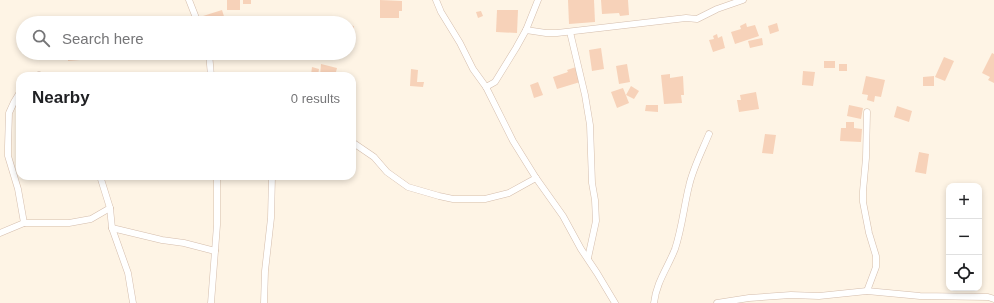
<!DOCTYPE html>
<html lang="en">
<head>
<meta charset="utf-8">
<style>
	:root { --surface:#fff; --page:#f6f6f6; --text:#202124; --muted:#757577; --line:#e0e0e0 }
	body { margin:0; font-family:Arial,sans-serif; background:var(--page); color:var(--text) }
	.controls { position:absolute; right:12px; bottom:12px; display:grid; overflow:hidden; border-radius:8px; box-shadow:0 2px 6px #0003 }
	.controls button { width:36px; height:36px; display:grid; place-items:center; padding:0; border:0; border-bottom:1px solid var(--line); background:var(--surface); color:var(--text); font:20px sans-serif }
	.list { margin:0; padding:0; list-style:none }
	h2 { display:flex; justify-content:space-between; align-items:center; height:52px; margin:0; padding:0 16px; font-size:17px }
	h2 small { font-size:13px; font-weight:400; color:var(--muted) }
	.icon { flex:none; width:22px; height:22px; fill:none; stroke:currentColor; stroke-width:2; stroke-linecap:round; stroke-linejoin:round }
	.map { position:relative; flex:none; width:994px; height:303px; overflow:hidden }
	.search { position:absolute; background:var(--surface); box-shadow:0 2px 6px #0003; left:16px; top:16px; width:340px; height:44px; display:flex; align-items:center; gap:10px; box-sizing:border-box; padding:0 14px; border-radius:22px; color:var(--muted); font-size:15px }
	.panel { position:absolute; background:var(--surface); box-shadow:0 2px 6px #0003; left:16px; top:72px; width:340px; height:108px; border-radius:12px }
	.map>svg:first-child { display:block }
	.building { fill:#f7d2b9 }
	.lines { fill:none; stroke-linecap:round; stroke-linejoin:round }
	.street-casing { stroke:#d4bdac; stroke-width:7 }
	.street { stroke:#fff; stroke-width:6 }
</style>
</head>
<body>
<div class="map">
<svg width="994" height="303" viewBox="0 0 994 303">
	<rect width="100%" height="100%" fill="#fef4e5"/>
	<g class="building">
		<rect x="227" y="0" width="13" height="10"/>
		<rect x="243" y="0" width="8" height="4"/>
		<path d="M 380,0 L 402,1 L 402,11 L 399,11 L 399,18 L 380,18 Z"/>
		<path d="M 568,0 L 594,0 L 595,22 L 569,24 Z"/>
		<path d="M 601,0 L 628,0 L 629,15 L 620,16 L 619,13 L 602,14 Z"/>
		<path d="M 222,10 L 226,23 L 205,23 L 203,16 Z"/>
		<path d="M 497,10 L 518,10 L 517,33 L 496,32 Z"/>
		<path d="M 481,11 L 483,16 L 478,18 L 476,12 Z"/>
		<path d="M 746,23 L 747,27 L 755,25 L 759,36 L 735,44 L 731,32 L 741,29 L 740,26 Z"/>
		<path d="M 777,23 L 779,31 L 770,34 L 768,26 Z"/>
		<path d="M 349,25 L 354,26 L 351,42 L 349,41 Z"/>
		<path d="M 717,34 L 718,38 L 722,36 L 725,48 L 713,52 L 709,40 L 714,39 L 713,36 Z"/>
		<path d="M 762,38 L 763,45 L 750,48 L 748,41 Z"/>
		<path d="M 601,48 L 604,69 L 592,71 L 589,50 Z"/>
		<path d="M 68,53 L 80,53 L 80,60 L 68,61 Z"/>
		<path d="M 992,53 L 994,54 L 994,83 L 988,80 L 990,77 L 982,73 Z"/>
		<path d="M 944,57 L 954,61 L 945,81 L 935,77 Z"/>
		<rect x="824" y="61" width="11" height="7"/>
		<path d="M 321,64 L 337,68 L 335,76 L 320,76 Z"/>
		<path d="M 627,64 L 630,82 L 619,84 L 616,66 Z"/>
		<rect x="839" y="64" width="8" height="7"/>
		<path d="M 312,67 L 319,69 L 318,76 L 311,75 Z"/>
		<path d="M 576,67 L 580,82 L 557,89 L 553,77 L 568,72 L 567,70 Z"/>
		<path d="M 411,69 L 418,70 L 417,82 L 424,82 L 423,87 L 410,86 Z"/>
		<path d="M 803,71 L 815,72 L 813,86 L 802,85 Z"/>
		<path d="M 670,74 L 670,78 L 683,76 L 684,95 L 681,95 L 682,103 L 664,104 L 661,75 Z"/>
		<path d="M 866,76 L 885,80 L 881,97 L 875,96 L 874,102 L 867,100 L 868,95 L 862,94 Z"/>
		<path d="M 934,76 L 934,86 L 923,86 L 923,77 Z"/>
		<path d="M 538,82 L 543,95 L 534,98 L 530,85 Z"/>
		<path d="M 631,86 L 639,91 L 634,99 L 626,95 Z"/>
		<path d="M 623,88 L 629,103 L 617,108 L 611,92 Z"/>
		<path d="M 756,92 L 759,109 L 739,112 L 737,100 L 741,100 L 740,95 Z"/>
		<path d="M 646,105 L 658,105 L 658,112 L 645,111 Z"/>
		<path d="M 849,105 L 863,108 L 861,119 L 847,116 Z"/>
		<path d="M 897,106 L 912,111 L 909,122 L 894,117 Z"/>
		<path d="M 846,122 L 854,122 L 854,128 L 862,129 L 861,142 L 840,141 L 841,128 L 846,128 Z"/>
		<path d="M 765,134 L 776,135 L 773,154 L 762,153 Z"/>
		<path d="M 919,152 L 929,154 L 926,174 L 915,172 Z"/>
	</g>
	<g class="lines">
		<g class="street-casing">
			<g id="street">
				<path d="M 189,0 L 198,23"/>
				<path d="M 436,0 L 441,12 L 460,43 L 473,69 L 486,87 L 513,141 L 536,178 L 563,216 L 581,249 L 597,273 L 615,303"/>
				<path d="M 526,30 L 546,33 L 557,33 L 686,18 L 697,19 L 717,9 L 743,0"/>
				<path d="M 570,32 L 585,95 L 590,125 L 592,183 L 595,200 L 596,221 L 588,258"/>
				<path d="M 209,53 L 211,76"/>
				<path d="M 38,76 L 39,75"/>
				<path d="M 486,87 L 495,82 L 516,48 L 526,30 L 538,0"/>
				<path d="M 20,92 L 14,102 L 9,113 L 8,146 L 8,156 L 18,189 L 24,223"/>
				<path d="M 867,112 L 866,158 L 863,191 L 863,202 L 869,233 L 876,256 L 876,267 L 867,291"/>
				<path d="M 352,142 L 374,157 L 387,172 L 408,187 L 439,196 L 453,199 L 485,199 L 509,193 L 536,178"/>
				<path d="M 100,176 L 110,208 L 112,228 L 128,273 L 133,303"/>
				<path d="M 112,228 L 162,240 L 184,243 L 215,251"/>
				<path d="M 0,233 L 24,223 L 69,223 L 91,219 L 110,208"/>
				<path d="M 211,303 L 217,225 L 217,176"/>
				<path d="M 264,303 L 265,271 L 271,218 L 272,176"/>
				<path d="M 654,303 C 656,283 668,267 675,249 C 682,228 684,206 689,186 C 693,168 702,151 709,134"/>
				<path d="M 717,303 L 749,298 L 791,295 L 819,296 L 867,291 L 920,296 L 988,297 L 994,299"/>
			</g>
		</g>
		<use href="#street" class="street"/>
	</g>
</svg>
<div class="controls">
<button>+</button>
<button>−</button>
<button><svg class="icon" aria-label="locate" viewBox="0 0 24 24"><circle cx="12" cy="12" r="6"/><path d="M12 2v4M12 18v4M2 12h4M18 12h4"/></svg></button>
</div>
<div class="search"><svg class="icon" aria-label="search" viewBox="0 0 24 24"><circle cx="10" cy="10" r="6"/><path d="M15 15l6 6"/></svg>Search here</div>
<section class="panel">
<h2>Nearby<small>0 results</small></h2>
<ul class="list">
</ul>
</section>
</div>
</body>
</html>
